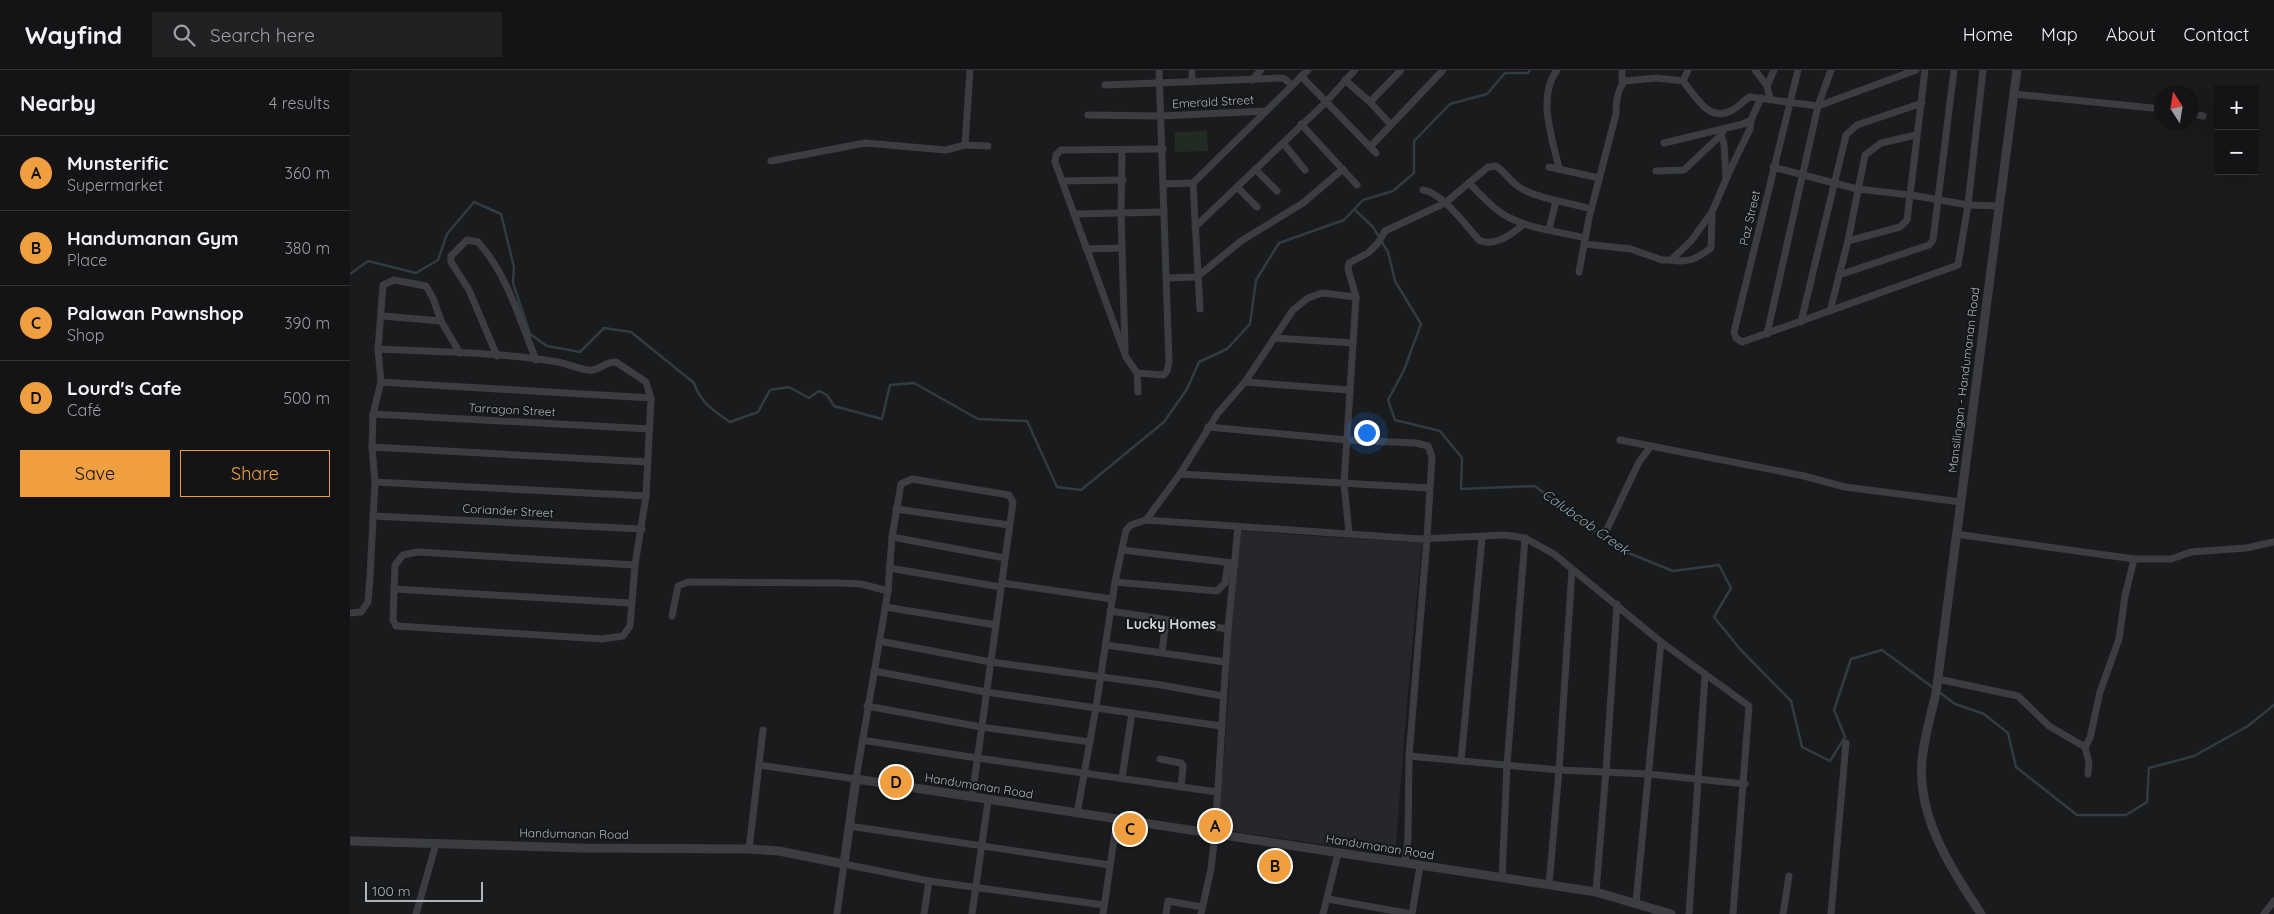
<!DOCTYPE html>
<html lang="en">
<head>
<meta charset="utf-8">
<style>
	:root { --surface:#141416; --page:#212123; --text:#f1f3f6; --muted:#9d9ea1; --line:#333335; --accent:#ef9f40 }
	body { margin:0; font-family:Quicksand,sans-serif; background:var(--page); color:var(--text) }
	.controls { position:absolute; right:15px; top:15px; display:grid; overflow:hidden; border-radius:0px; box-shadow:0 5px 20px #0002 }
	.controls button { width:45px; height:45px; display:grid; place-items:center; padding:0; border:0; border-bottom:1px solid var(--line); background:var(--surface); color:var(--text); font:25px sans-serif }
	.compass { position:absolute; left:1804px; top:15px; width:45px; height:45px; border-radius:50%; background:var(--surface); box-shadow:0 5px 20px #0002; rotate:348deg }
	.scale { position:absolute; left:15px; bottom:12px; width:118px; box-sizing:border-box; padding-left:5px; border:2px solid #adb4bc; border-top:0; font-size:14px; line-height:18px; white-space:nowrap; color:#adb4bc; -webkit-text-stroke:4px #151618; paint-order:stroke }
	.you { position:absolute; left:1016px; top:362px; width:18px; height:18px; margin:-12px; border:4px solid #fff; border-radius:50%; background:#1a73e8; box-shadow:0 0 0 8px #1a73e833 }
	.badge { display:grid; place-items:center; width:32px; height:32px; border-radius:50%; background:var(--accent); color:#111; font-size:16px; font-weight:700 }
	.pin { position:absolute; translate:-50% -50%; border:2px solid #fff; box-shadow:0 1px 5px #0006 }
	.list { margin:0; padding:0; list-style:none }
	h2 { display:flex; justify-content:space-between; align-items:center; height:65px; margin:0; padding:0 20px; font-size:21px }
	h2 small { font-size:16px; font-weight:400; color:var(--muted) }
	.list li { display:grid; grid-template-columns:32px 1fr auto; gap:15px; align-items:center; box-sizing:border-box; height:75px; padding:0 20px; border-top:1px solid var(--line) }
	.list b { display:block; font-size:19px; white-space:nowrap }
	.list p { margin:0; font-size:16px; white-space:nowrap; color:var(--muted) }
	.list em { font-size:16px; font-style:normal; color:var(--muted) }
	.actions { display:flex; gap:10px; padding:15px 20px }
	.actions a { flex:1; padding:11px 0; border:1px solid var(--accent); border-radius:0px; text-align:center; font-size:18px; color:var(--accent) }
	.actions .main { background:var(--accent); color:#111 }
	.icon { flex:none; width:28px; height:28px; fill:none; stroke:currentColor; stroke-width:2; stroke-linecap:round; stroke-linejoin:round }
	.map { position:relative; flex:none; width:1924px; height:844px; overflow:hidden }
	header { display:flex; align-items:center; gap:30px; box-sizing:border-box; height:70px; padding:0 25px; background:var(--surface); border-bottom:1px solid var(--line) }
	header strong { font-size:24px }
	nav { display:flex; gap:28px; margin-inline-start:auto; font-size:18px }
	.search { width:350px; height:45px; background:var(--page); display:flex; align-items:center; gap:12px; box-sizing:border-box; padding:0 18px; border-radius:0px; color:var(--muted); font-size:19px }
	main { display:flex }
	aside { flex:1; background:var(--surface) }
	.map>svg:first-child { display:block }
	.built { fill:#26272a }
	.green { fill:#222b22 }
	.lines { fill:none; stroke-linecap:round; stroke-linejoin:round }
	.stream { stroke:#303c41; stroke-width:2.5 }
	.minor { stroke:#3b3d42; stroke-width:7 }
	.tertiary { stroke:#3b3d42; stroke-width:9 }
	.labels { text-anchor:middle; stroke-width:4; stroke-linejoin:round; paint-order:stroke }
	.street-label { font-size:12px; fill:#adb4bc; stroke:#151618 }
	.water-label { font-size:14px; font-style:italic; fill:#86a5b5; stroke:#151618 }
	.neighbourhood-label { font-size:14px; font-weight:bold; fill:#ced2d8; stroke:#151618 }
</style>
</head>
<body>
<header>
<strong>Wayfind</strong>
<div class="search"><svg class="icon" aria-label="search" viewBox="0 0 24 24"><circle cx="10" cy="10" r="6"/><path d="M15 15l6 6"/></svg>Search here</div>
<nav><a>Home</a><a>Map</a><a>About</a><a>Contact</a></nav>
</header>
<main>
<aside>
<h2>Nearby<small>4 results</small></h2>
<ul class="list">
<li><span class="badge">A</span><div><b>Munsterific</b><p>Supermarket</p></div><em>360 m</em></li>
<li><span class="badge">B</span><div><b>Handumanan Gym</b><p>Place</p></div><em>380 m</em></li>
<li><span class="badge">C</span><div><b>Palawan Pawnshop</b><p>Shop</p></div><em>390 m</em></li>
<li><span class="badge">D</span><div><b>Lourd's Cafe</b><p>Café</p></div><em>500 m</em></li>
</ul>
<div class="actions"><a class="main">Save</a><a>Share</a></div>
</aside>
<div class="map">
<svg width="1924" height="844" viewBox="0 0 1924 844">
	<rect width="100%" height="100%" fill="#1a1b1d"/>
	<path class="built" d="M 891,461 L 1072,473 L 1057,633 L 1045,785 L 868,759 L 879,619 L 881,540 Z"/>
	<path class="green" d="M 857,61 L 858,81 L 825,82 L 825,62 Z"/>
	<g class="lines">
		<g class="stream">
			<path d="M 1004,139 L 1023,157 L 1038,182 L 1045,211 L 1071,254 L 1054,300 L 1038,330 L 1045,350 L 1090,361 L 1112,388 L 1111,419 L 1185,416 L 1222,445 L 1276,482 L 1323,501 L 1369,495 L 1381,518 L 1364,547 L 1390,579 L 1441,631 L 1452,677 L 1480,691 L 1495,667 L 1484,640 L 1501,589 L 1532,580 L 1585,619"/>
			<path d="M 0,204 L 18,191 L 66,203 L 88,190 L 97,164 L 124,132 L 151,144 L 164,197 L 163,213 L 180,264 L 197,276 L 230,282 L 254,258 L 281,262 L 344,313 C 350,332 364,341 380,352 L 408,342 L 420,320 L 439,317 L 459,328 L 469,321 L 477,325 L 484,336 L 532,349 L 540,315 L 564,313 L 628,349 L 677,351 L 707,417 L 731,420 L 814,352 L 837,319 L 849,292 L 877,279 L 900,254 L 906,210 L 929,173 L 994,150 L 1013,130 L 1043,121 L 1064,103 L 1064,71 L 1100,34 L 1137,24 L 1155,3 L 1178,3 L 1180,0"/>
			<path d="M 1589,622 L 1605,634 L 1634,644 L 1658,663 L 1666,697 L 1727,745 L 1776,745 L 1797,732 L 1799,698 L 1844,686 L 1898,656 L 1924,635"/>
		</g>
		<g class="minor">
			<path d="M 620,0 L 615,75 L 638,76"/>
			<path d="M 842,0 L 842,12"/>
			<path d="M 1207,0 C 1187,26 1202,68 1209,98"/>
			<path d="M 1405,0 L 1417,16 L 1420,29"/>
			<path d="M 1448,0 L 1384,262 L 1386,268 L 1392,272 L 1608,195 L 1618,135 L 1633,0"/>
			<path d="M 951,6 L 1026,83"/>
			<path d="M 902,10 L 911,0"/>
			<path d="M 995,10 L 1020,32 L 1041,55"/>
			<path d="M 1333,11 L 1338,0"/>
			<path d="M 1272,14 L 1272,0"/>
			<path d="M 755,15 L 933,8 L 941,14"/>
			<path d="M 1417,16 L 1424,0"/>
			<path d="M 1664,24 L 1812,39"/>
			<path d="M 1020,32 L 1051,0"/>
			<path d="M 1842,44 L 1853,46"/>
			<path d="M 738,45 L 811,46 L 916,41"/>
			<path d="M 951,54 L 1007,115"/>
			<path d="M 1371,65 L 1374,74 L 1376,108"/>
			<path d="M 933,73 L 955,100"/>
			<path d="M 1314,73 L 1393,54 L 1401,50 L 1411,28"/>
			<path d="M 1020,77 L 1093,0"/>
			<path d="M 772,80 L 771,143 L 775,280"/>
			<path d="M 421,91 L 515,73 L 596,80 L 615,75"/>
			<path d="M 1199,97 L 1249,108"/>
			<path d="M 1423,97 L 1507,119 L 1561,125 L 1618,135 L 1649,136"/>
			<path d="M 905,99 L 927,121"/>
			<path d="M 1306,101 L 1334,100 L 1371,65 L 1374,59"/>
			<path d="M 712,111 L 773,110"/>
			<path d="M 1119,113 C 1131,125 1144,140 1160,148 C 1182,159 1211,162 1235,168"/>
			<path d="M 813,114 L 843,113"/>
			<path d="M 887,117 L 907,137"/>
			<path d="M 1073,120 C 1093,123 1116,156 1130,171 C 1148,176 1161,164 1174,154"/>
			<path d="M 724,144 L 814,142"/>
			<path d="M 845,157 L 975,33 L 1005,0"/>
			<path d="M 1199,159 L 1206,131"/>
			<path d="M 1498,171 L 1550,157 L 1557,150 L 1575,0"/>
			<path d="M 1234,174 L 1281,179 L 1312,190 L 1321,190 L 1341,171 L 1362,142 L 1381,98 L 1400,59 L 1401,50"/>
			<path d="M 736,179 L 772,178"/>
			<path d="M 1321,190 C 1339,193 1346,189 1361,178 L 1362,145"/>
			<path d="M 1229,202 L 1239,148 L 1266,44 C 1266,33 1267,19 1275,11 L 1307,8 L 1333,11 C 1346,27 1360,55 1384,39 C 1390,36 1394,30 1400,27 L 1468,36 L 1566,0"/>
			<path d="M 1489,205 L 1579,175 L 1583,170 L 1604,0"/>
			<path d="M 816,208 L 847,207 L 891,171 L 953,133 L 993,99"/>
			<path d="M 1006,227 L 998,199 L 999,193 L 1018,183 L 1028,173 L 1035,161 L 1095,133 L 1138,97 L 1146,96 C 1155,102 1160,111 1169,117 C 1184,128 1222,133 1241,139"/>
			<path d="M 850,239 L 843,113 L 958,0"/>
			<path d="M 1480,241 L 1498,171 L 1515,85 L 1531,73 L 1566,65"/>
			<path d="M 32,246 L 91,251"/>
			<path d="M 1451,252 L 1496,65 L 1507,55 L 1572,33"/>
			<path d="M 1417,264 L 1468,36 L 1481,0"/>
			<path d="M 924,268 L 1003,273"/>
			<path d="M 28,279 C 87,282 150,282 208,292 C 218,294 228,299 238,300 C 249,302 255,291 266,292 L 296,312 L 301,328"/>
			<path d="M 147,286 L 119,220 L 101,192 L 101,186 L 117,170 L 128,172 C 157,204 170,250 186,290"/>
			<path d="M 787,303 L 814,305 L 817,301 L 819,292 L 809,0"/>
			<path d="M 31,312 L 301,328 L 296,426 L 285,495 L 280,556 L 273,566 L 252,569 L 46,556 L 43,550 L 45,495 L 53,485 L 67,482 L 285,495"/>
			<path d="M 895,312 L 999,320"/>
			<path d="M 788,322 L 787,303 L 776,287 L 712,111 L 705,92 L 706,85 L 711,80 L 813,79"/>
			<path d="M 23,344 L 300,359"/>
			<path d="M 858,357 L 997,370 L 1066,373 L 1078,376 L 1082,387 L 1077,468 L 1059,686 L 1058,769 L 1055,793"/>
			<path d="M 1270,370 L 1454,406 L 1495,417 L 1611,432"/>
			<path d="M 22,377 L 298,392"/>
			<path d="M 830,404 L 1079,418"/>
			<path d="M 25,412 L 296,426"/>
			<path d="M 546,439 L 659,455"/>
			<path d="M 23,446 L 292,459"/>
			<path d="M 796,450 L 830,404 L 868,343 L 895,312 L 943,240 L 958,228 L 972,223 L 1006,227 L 994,414 L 999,463"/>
			<path d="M 1257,459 L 1289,392 L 1301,376"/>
			<path d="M 1606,464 L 1784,489 L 1821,489 L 1841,482 L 1896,478 L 1924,472"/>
			<path d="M 542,467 L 655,488"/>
			<path d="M 772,480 L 883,493"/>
			<path d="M 539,498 L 651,517"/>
			<path d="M 765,512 L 867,521 L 875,513 L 878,493"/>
			<path d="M 652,513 L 762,529"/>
			<path d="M 44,519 L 280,533"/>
			<path d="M 535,537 L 646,555"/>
			<path d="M 760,541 L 878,559"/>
			<path d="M 0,543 L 11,542 L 18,532 L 20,507 L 25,412 L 22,377 L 23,344 L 31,312 L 28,279 L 33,215 L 44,210 L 76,216 L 83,228 L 91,251 L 110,283"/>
			<path d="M 322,546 L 328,516 L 338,512 L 488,513 L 511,514 L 538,521"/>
			<path d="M 529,571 L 641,592 L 811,615 L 873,626"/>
			<path d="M 756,575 L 875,592"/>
			<path d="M 812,582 L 816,550"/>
			<path d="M 524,601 L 636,622 L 871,656"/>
			<path d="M 1588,609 L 1668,626 L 1699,656 L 1735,677 L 1740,668 L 1750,622 L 1769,569 L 1775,526 L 1784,489"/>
			<path d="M 517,636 L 631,657 L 740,672"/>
			<path d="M 512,670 L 627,688 L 867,722"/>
			<path d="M 1735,677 L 1739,693 L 1738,704"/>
			<path d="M 1059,686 L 1209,700 L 1298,704 L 1395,714"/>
			<path d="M 810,689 L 831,693 L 833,696 L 831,717"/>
			<path d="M 1111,691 L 1132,468"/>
			<path d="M 409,695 L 506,709 L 538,521 L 542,467 L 551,414 L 562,409 L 659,425 L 663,432 L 622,728"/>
			<path d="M 772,708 L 782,643"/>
			<path d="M 727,744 L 746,637 L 765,512 L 776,460 L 781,455 L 796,450 L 1070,469 L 1155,465 L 1175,468 L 1204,484 L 1311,572 L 1399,636 L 1383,844"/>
			<path d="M 499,756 L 760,795"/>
			<path d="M 399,779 L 413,660"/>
			<path d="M 1152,808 L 1157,695 L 1175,468"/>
			<path d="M 1199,815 L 1209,700 L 1222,500"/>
			<path d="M 1246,822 L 1256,701 L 1267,534"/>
			<path d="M 978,829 L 1061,844"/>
			<path d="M 1286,833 L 1311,572"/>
			<path d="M 66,844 L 86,774"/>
			<path d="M 487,844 L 494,794 L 579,811 L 754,835"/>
			<path d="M 574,844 L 579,811"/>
			<path d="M 622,844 L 638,731"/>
			<path d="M 753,844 L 767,749"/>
			<path d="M 816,844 L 818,831 L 852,837"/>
			<path d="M 851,844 L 861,799 L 865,764 L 878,559 L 888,457"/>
			<path d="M 973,844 L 988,783"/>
			<path d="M 1062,844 L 1070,796"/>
			<path d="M 1339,844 L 1355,605"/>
			<path d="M 1433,844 L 1439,806"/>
			<path d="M 1481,844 L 1496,673"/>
			<path d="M 1914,844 L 1924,831"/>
		</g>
		<g class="tertiary">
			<path d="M 0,771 L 231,778 L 399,779 L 429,781 L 494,794 L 506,709 L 1246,822 L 1321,844"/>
			<path d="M 1631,844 C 1601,798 1567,748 1572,690 C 1574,668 1581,645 1586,623 L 1667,0"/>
		</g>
	</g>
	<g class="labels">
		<g class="street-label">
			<text transform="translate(863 32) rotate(-3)" y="4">Emerald Street</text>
			<text transform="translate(1400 148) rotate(-77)" y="4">Paz Street</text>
			<text transform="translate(1614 310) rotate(-83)" y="4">Mansilingan - Handumanan Road</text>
			<text transform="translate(162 340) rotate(3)" y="4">Tarragon Street</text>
			<text transform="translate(158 441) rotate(3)" y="4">Coriander Street</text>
			<text transform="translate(629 716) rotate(9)" y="4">Handumanan Road</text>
			<text transform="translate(224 764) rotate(1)" y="4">Handumanan Road</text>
			<text transform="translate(1030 777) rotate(9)" y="4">Handumanan Road</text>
		</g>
		<g class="water-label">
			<text transform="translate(1236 452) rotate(35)" y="5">Calubcob Creek</text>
		</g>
		<g class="neighbourhood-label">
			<text x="821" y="559">Lucky Homes</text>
		</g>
	</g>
</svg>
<div class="controls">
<button>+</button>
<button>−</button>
</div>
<svg class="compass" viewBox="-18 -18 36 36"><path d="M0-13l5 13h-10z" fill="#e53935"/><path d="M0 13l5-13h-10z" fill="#9d9ea1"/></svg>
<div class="scale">100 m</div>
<div class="you"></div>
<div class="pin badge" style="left:865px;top:756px">A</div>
<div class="pin badge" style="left:925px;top:796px">B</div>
<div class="pin badge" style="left:780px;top:759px">C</div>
<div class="pin badge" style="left:546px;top:712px">D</div>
</div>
</main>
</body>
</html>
